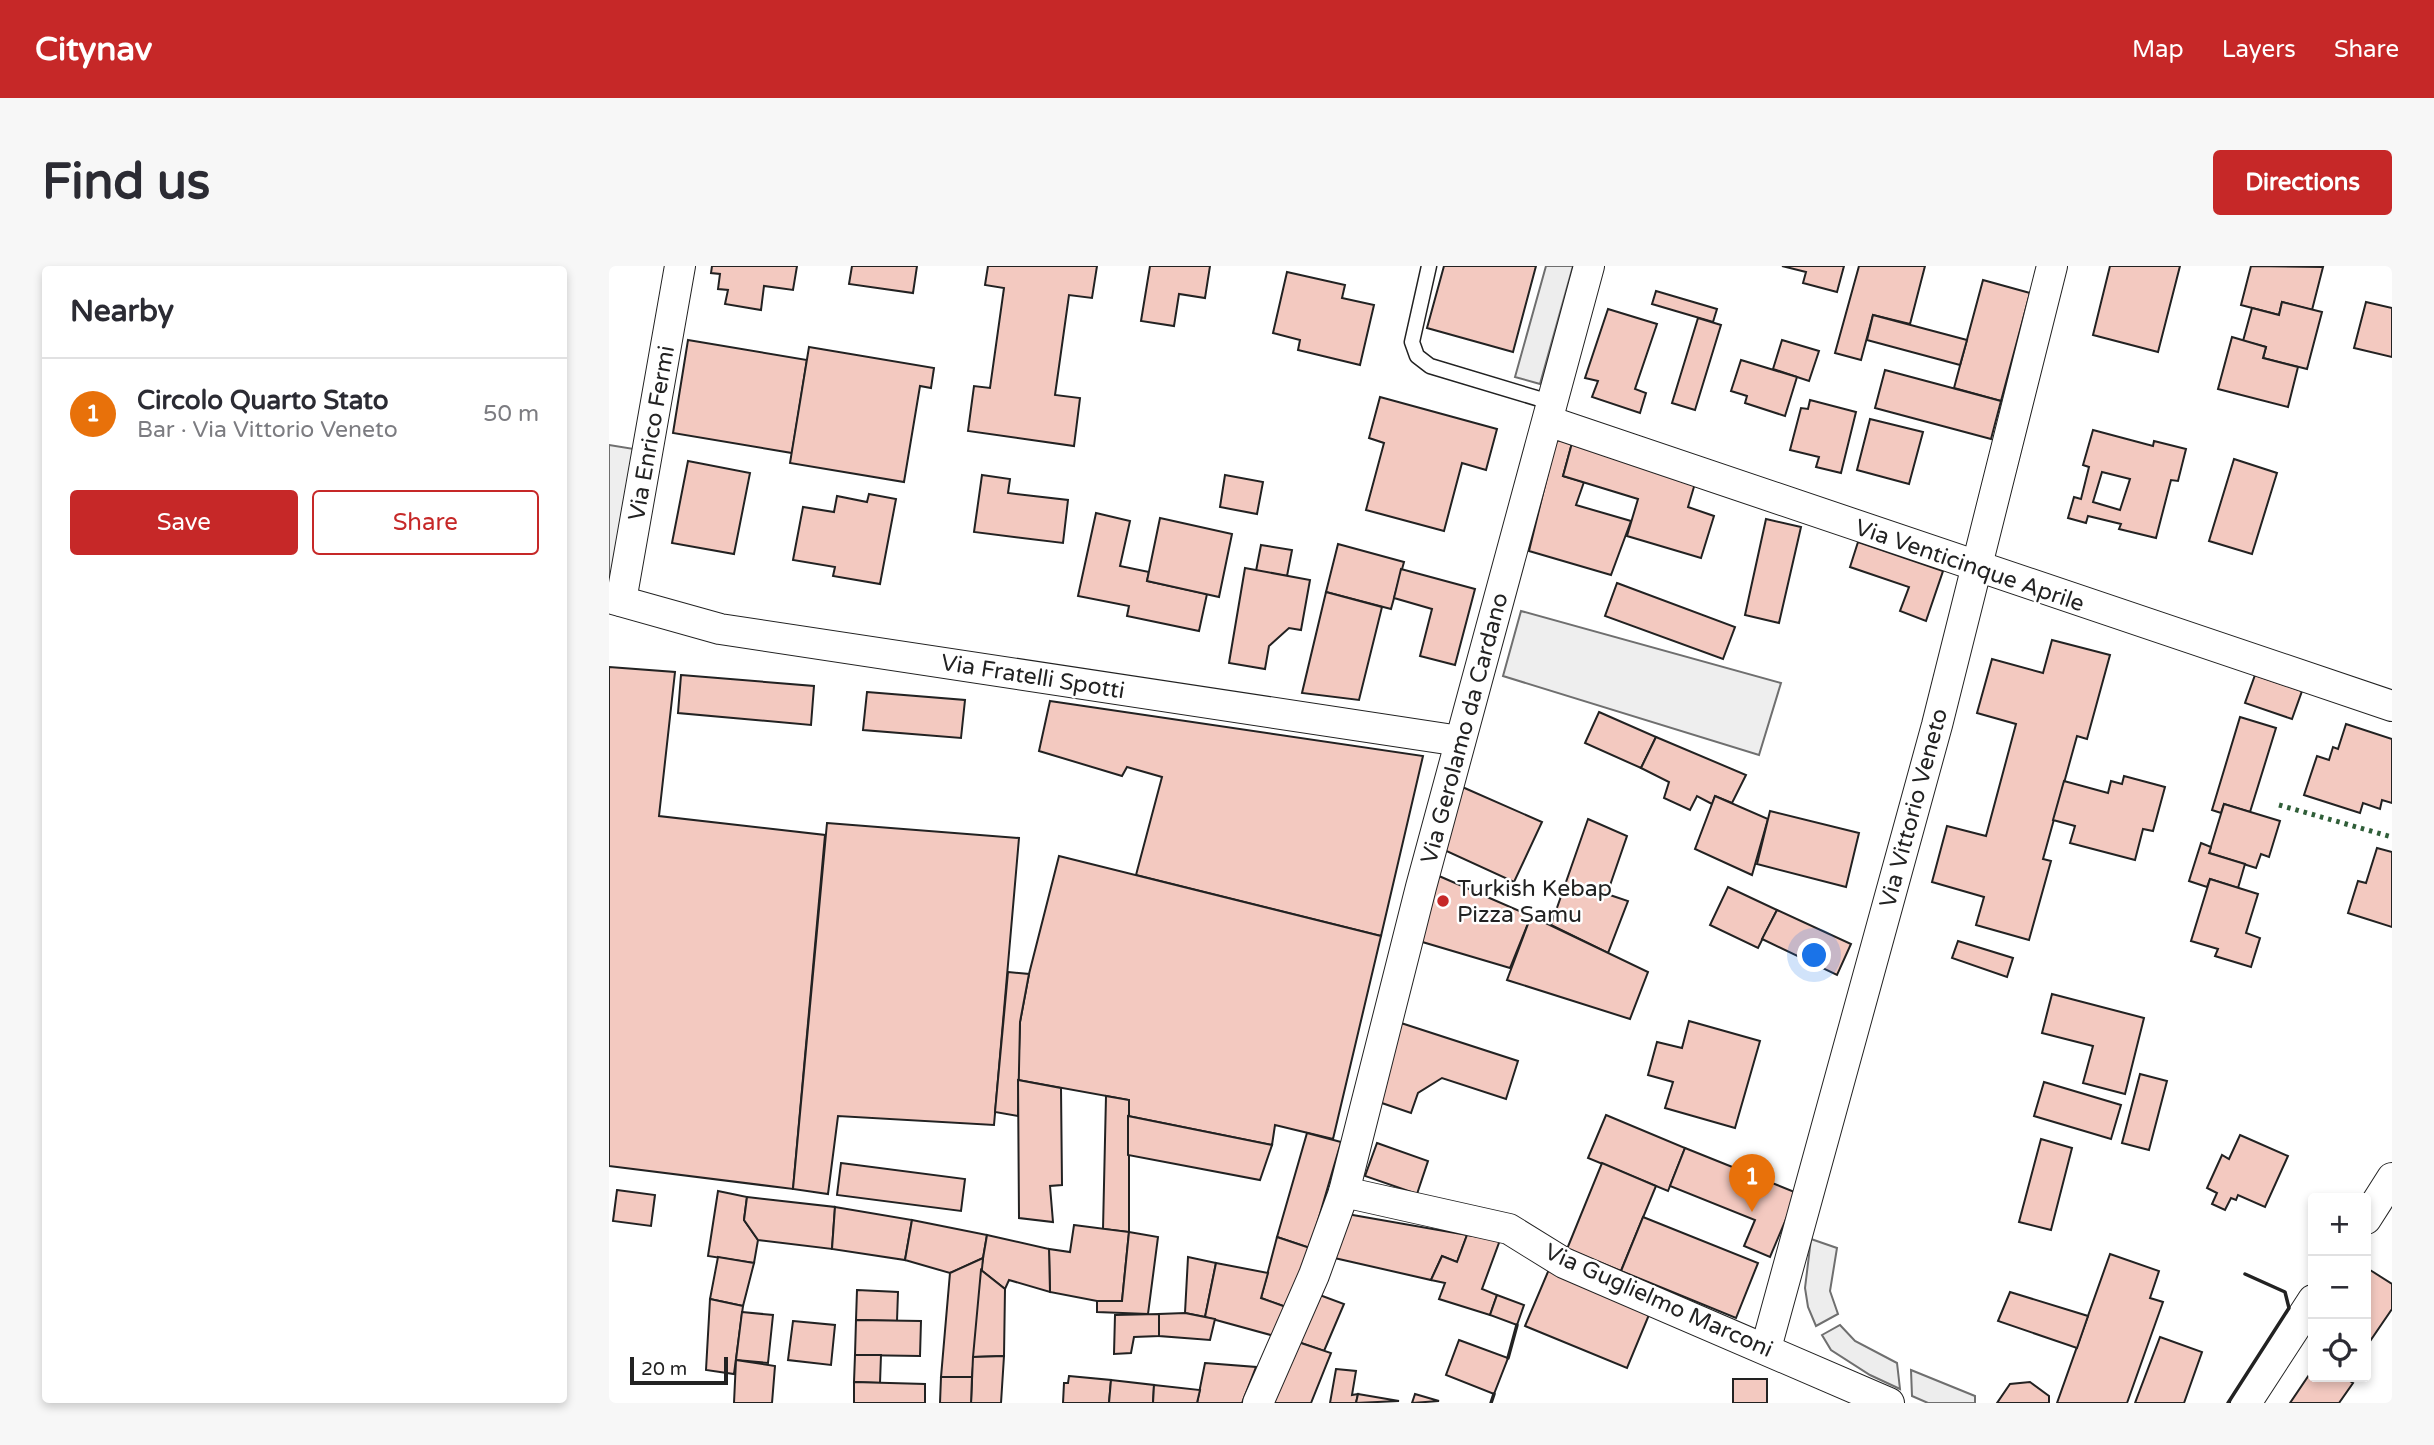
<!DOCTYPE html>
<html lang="en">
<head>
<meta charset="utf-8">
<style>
	:root { --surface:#fff; --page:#f7f7f7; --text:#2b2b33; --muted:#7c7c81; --line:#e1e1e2; --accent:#c62828 }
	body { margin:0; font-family:"Varela Round",sans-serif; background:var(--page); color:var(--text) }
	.controls { position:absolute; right:21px; bottom:21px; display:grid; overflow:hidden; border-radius:7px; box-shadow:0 4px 10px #0003 }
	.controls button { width:63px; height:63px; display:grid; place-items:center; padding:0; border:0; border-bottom:2px solid var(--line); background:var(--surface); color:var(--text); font:35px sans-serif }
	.scale { position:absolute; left:21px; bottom:18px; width:98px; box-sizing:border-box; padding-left:7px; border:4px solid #222; border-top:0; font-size:19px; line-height:24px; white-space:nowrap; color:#222; -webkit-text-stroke:5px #fff; paint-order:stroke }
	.you { position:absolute; left:1206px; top:690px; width:24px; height:24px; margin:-18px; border:5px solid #fff; border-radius:50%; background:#1a73e8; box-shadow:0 0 0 10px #1a73e833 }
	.badge { display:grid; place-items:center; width:46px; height:46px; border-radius:50%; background:var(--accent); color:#fff; font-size:23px; font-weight:700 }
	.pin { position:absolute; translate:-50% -58px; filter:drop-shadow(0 2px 4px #0008) }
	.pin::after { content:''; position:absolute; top:37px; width:24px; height:21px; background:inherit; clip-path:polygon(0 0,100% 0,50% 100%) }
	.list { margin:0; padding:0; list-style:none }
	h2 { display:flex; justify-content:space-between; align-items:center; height:91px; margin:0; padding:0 28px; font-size:30px }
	h2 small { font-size:23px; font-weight:400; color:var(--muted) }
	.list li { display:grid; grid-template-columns:46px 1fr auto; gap:21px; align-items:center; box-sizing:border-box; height:112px; padding:0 28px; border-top:2px solid var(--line) }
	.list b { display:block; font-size:26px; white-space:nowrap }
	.list p { margin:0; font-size:23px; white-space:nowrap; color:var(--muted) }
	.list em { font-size:23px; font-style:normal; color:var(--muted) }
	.actions { display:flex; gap:14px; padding:21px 28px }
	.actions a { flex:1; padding:16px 0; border:2px solid var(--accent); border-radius:7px; text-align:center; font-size:24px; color:var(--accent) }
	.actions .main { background:var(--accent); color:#fff }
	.icon { flex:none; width:38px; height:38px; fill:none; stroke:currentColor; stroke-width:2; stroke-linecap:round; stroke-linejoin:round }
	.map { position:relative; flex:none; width:1783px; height:1137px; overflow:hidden; border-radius:7px }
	header { display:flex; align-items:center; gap:42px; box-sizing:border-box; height:98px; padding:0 35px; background:var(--accent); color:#fff }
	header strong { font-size:33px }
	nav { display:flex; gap:38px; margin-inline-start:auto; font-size:24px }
	.intro { display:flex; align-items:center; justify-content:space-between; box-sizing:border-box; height:168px; padding:0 42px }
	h1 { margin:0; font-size:49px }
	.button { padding:18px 32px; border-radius:7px; background:var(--accent); color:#fff; font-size:24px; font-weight:700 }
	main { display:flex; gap:42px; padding:0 42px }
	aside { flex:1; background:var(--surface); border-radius:7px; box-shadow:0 4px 10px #0003 }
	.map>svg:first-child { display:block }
	.green { fill:#eee; stroke:#6f6f6f; stroke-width:2 }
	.parking { fill:#ededed; stroke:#6f6f6f; stroke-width:2 }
	.building { fill:#f3c9c0; stroke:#222; stroke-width:2; fill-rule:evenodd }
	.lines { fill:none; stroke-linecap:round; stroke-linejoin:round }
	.lane-casing { stroke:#222; stroke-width:17 }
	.street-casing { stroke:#222; stroke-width:32 }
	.lane { stroke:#fff; stroke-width:14 }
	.street { stroke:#fff; stroke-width:30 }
	.hedge { stroke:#2f5e38; stroke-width:5; stroke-dasharray:3.5 5; stroke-linecap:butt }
	.wall { stroke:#222; stroke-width:3.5 }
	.poi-dot { fill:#c62828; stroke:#fff; stroke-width:2.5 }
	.labels { text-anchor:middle; stroke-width:5; stroke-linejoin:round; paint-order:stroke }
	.street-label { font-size:23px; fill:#222; stroke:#fff }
	.poi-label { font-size:23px; fill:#222; stroke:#fff; text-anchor:start }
</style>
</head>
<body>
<header>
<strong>Citynav</strong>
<nav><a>Map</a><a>Layers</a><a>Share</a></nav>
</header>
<div class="intro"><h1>Find us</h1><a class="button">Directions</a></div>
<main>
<aside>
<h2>Nearby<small></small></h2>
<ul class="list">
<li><span class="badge" style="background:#e8710a">1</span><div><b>Circolo Quarto Stato</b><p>Bar · Via Vittorio Veneto</p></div><em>50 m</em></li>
</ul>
<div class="actions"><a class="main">Save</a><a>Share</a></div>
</aside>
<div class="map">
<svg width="1783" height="1137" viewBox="0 0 1783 1137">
	<rect width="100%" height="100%" fill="#fff"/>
	<g class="green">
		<path d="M 0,179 L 25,183 L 4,312 L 0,310 Z"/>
		<path d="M 912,345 L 1172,417 L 1150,489 L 894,410 Z"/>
	</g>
	<g class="parking">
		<path d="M 937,0 L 964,0 L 931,118 L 906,111 Z"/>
		<path d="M 1202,973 L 1228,982 L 1221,1025 L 1229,1048 L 1207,1060 L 1199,1041 L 1196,1022 Z"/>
		<path d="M 1231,1059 L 1246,1075 L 1288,1097 L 1291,1123 L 1261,1109 L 1222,1084 L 1213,1069 Z"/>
		<path d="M 1302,1104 L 1366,1130 L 1366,1137 L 1319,1137 L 1303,1130 Z"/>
	</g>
	<g class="building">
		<path d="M 103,0 L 188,0 L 184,24 L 155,20 L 152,44 L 116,38 L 119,24 L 109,23 L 111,8 L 102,7 Z"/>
		<path d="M 243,0 L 308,0 L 304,27 L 240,18 Z"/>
		<path d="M 379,0 L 488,0 L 483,32 L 460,29 L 446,129 L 471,132 L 465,180 L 359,165 L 365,120 L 381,122 L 395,22 L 376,19 Z"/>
		<path d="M 541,0 L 601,0 L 596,32 L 570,28 L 565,60 L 532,55 Z"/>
		<path d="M 835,0 L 927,0 L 904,86 L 818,62 Z"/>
		<path d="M 1173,0 L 1235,0 L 1228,26 L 1194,17 L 1197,6 Z"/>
		<path d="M 1250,0 L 1316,0 L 1301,58 L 1264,49 L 1252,94 L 1226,87 Z"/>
		<path d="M 1501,0 L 1571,0 L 1549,86 L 1484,69 Z"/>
		<path d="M 1642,0 L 1714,1 L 1703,44 L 1673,36 L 1670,49 L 1632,39 Z"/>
		<path d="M 678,6 L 736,19 L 733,32 L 765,39 L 751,99 L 689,84 L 691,74 L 664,67 Z"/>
		<path d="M 1374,14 L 1421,27 L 1392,135 L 1345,122 Z"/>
		<path d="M 1047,25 L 1108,43 L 1104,56 L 1043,38 Z"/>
		<path d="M 1673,36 L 1713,46 L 1698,103 L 1654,92 L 1657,81 L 1634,75 L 1643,42 L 1670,49 Z"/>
		<path d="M 1757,36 L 1783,42 L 1783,91 L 1745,82 Z"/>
		<path d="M 999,43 L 1048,58 L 1026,123 L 1037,127 L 1031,147 L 983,131 L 989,115 L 976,112 Z"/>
		<path d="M 1264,49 L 1358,74 L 1351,99 L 1258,74 Z"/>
		<path d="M 1089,52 L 1112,59 L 1086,144 L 1063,137 Z"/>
		<path d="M 1623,71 L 1657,81 L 1654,92 L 1689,101 L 1679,141 L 1609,123 Z"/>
		<path d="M 79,74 L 198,94 L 183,187 L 64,167 Z"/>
		<path d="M 1173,74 L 1210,85 L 1200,115 L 1164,103 Z"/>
		<path d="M 200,81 L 325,102 L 322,122 L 311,120 L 295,216 L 181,197 Z"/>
		<path d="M 1132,94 L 1188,111 L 1176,150 L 1136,137 L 1138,130 L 1122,125 Z"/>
		<path d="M 1276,104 L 1392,135 L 1382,173 L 1266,142 Z"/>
		<path d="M 771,131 L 888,163 L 877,204 L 853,197 L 835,265 L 757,244 L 775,177 L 760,172 Z"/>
		<path d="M 1201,134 L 1247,146 L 1232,207 L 1207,201 L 1210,191 L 1181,184 L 1192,142 L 1199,143 Z"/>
		<path d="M 1261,153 L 1314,166 L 1300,218 L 1248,204 Z"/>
		<path d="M 1484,164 L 1544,180 L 1545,175 L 1577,183 L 1569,215 L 1562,214 L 1547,272 L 1510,263 L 1512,258 L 1479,250 L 1477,257 L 1459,252 L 1465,231 L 1472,233 L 1480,201 L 1474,199 ZM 1493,206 L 1521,213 L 1511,244 L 1484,236 Z"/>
		<path d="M 947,174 L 963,177 L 954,210 L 975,216 L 967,239 L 1022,255 L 1002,309 L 920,285 Z"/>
		<path d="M 963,177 L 1087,214 L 1079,241 L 1105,250 L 1092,292 L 1018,270 L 1029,233 L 954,210 Z"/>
		<path d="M 1625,193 L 1668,207 L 1643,288 L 1600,275 Z"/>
		<path d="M 79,195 L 141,207 L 125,288 L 63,277 Z"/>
		<path d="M 373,209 L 401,213 L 399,227 L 459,234 L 454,277 L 365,266 Z"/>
		<path d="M 616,209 L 654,216 L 648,248 L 611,241 Z"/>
		<path d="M 260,228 L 287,233 L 271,318 L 224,310 L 226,301 L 184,294 L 194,241 L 225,246 L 228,230 L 258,236 Z"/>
		<path d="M 487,247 L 521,255 L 511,300 L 540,306 L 538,315 L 598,328 L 590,365 L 518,350 L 520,340 L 469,330 Z"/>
		<path d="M 551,252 L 623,268 L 610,331 L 538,315 Z"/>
		<path d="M 1157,253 L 1192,261 L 1170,357 L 1136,349 Z"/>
		<path d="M 1249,276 L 1334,305 L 1317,355 L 1291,345 L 1300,321 L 1241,301 Z"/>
		<path d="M 729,278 L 795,296 L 782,343 L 717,326 Z"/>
		<path d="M 652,279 L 683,284 L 678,310 L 647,305 Z"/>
		<path d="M 636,302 L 701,314 L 692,364 L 680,362 L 660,380 L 656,403 L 620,397 Z"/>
		<path d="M 792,303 L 866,323 L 846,399 L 811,390 L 823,343 L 785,332 Z"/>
		<path d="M 1008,317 L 1126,361 L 1114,393 L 996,350 Z"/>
		<path d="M 717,326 L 773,341 L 750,434 L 693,427 Z"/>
		<path d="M 1443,374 L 1501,389 L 1478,473 L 1468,470 L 1434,593 L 1442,595 L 1420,674 L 1367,659 L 1375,631 L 1323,616 L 1338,560 L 1377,570 L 1407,458 L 1368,447 L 1383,393 L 1434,407 Z"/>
		<path d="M 0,401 L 66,406 L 50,550 L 216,569 L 184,923 L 0,900 Z"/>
		<path d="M 72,409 L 205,420 L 202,459 L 69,447 Z"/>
		<path d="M 1646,409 L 1693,425 L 1683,453 L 1636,437 Z"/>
		<path d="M 258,426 L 356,434 L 352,472 L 254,464 Z"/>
		<path d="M 441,435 L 814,490 L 772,670 L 527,609 L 553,511 L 518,501 L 513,510 L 430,485 Z"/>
		<path d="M 990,446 L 1047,471 L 1032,502 L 976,477 Z"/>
		<path d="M 1631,451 L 1667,462 L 1641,546 L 1615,538 L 1612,547 L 1603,544 Z"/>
		<path d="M 1737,458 L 1783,473 L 1783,537 L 1773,534 L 1771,543 L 1754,537 L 1751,547 L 1695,529 L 1708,490 L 1720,494 L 1724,481 L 1729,483 Z"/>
		<path d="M 1047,471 L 1137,509 L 1123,537 L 1106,530 L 1103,538 L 1088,530 L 1081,544 L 1055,532 L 1060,516 L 1032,502 Z"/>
		<path d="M 1515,510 L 1556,521 L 1544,565 L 1534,563 L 1526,594 L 1461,577 L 1466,560 L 1444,554 L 1455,515 L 1499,527 L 1502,515 L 1513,518 Z"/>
		<path d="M 851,520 L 933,556 L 905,616 L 833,583 Z"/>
		<path d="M 1106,530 L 1159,553 L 1143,609 L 1086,583 Z"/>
		<path d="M 1615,538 L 1671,555 L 1660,591 L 1652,588 L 1647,602 L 1600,587 Z"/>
		<path d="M 1161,545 L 1250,567 L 1237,621 L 1148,598 Z"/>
		<path d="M 979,553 L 1018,570 L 998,628 L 1019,635 L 999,687 L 942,659 Z"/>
		<path d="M 218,557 L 410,572 L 385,859 L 229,850 L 219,928 L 184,923 Z"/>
		<path d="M 1592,577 L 1602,581 L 1600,587 L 1636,598 L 1629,622 L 1601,613 L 1598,621 L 1580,615 Z"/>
		<path d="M 1768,582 L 1783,586 L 1783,661 L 1739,647 L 1749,615 L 1757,617 Z"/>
		<path d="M 450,590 L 772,670 L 724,873 L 666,859 L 663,879 L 519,850 L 520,834 L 409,814 L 411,756 L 420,708 Z"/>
		<path d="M 830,610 L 922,650 L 901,702 L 810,675 Z"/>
		<path d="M 1601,613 L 1649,628 L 1637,667 L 1651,672 L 1642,701 L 1606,690 L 1609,683 L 1582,675 Z"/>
		<path d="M 1119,621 L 1168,644 L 1149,682 L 1101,659 Z"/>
		<path d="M 1168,644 L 1242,678 L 1228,709 L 1153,673 Z"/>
		<path d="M 922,650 L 1039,706 L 1021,753 L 898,714 Z"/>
		<path d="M 1349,675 L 1404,692 L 1398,711 L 1343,692 Z"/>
		<path d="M 399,706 L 420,708 L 411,756 L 409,850 L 386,846 Z"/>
		<path d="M 1443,728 L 1535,752 L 1516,828 L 1474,817 L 1484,780 L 1433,767 Z"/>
		<path d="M 1080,755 L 1151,775 L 1126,862 L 1056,842 L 1064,816 L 1039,809 L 1048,776 L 1073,782 Z"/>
		<path d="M 792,757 L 909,795 L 897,833 L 833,812 L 809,827 L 802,847 L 767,835 Z"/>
		<path d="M 1531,808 L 1558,815 L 1540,884 L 1513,877 Z"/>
		<path d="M 409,814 L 452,822 L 453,919 L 441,920 L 444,956 L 410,952 Z"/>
		<path d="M 1435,816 L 1512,839 L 1502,873 L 1425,850 Z"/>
		<path d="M 497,830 L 520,834 L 520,966 L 494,963 Z"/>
		<path d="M 997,849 L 1076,882 L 1059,925 L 979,892 Z"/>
		<path d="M 519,850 L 663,879 L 651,914 L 519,889 Z"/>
		<path d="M 698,867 L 732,876 L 701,982 L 668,971 Z"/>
		<path d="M 1631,869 L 1679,890 L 1656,941 L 1629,929 L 1627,934 L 1622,932 L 1616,944 L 1603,938 L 1608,927 L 1598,922 L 1613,889 L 1620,893 Z"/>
		<path d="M 1432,873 L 1463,882 L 1442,964 L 1410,956 Z"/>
		<path d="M 768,877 L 819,895 L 808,928 L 756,910 Z"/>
		<path d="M 1076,882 L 1188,927 L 1161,991 L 1135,980 L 1146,954 L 1061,920 Z"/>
		<path d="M 232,897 L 356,913 L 352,945 L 228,929 Z"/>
		<path d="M 993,897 L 1047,920 L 1012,1005 L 958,983 Z"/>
		<path d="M 8,924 L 46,929 L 42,960 L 4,955 Z"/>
		<path d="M 109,925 L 138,931 L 135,954 L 149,974 L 145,997 L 99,990 Z"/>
		<path d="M 138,931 L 226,941 L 223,983 L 149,974 L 135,954 Z"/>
		<path d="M 226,941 L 303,954 L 296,994 L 223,983 Z"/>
		<path d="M 738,948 L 858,969 L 848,996 L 833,990 L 822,1014 L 721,991 Z"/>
		<path d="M 1034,951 L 1149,997 L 1127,1052 L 1012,1005 Z"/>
		<path d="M 303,954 L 378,969 L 374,992 L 341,1007 L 296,994 Z"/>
		<path d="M 465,959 L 520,966 L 513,1035 L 488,1035 L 441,1026 L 440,983 L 461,986 Z"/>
		<path d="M 520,966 L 549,971 L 539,1048 L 488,1046 L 488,1035 L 513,1035 Z"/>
		<path d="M 378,969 L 440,983 L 441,1026 L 400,1014 L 396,1023 L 372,1004 Z"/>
		<path d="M 858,969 L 891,974 L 873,1023 L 888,1029 L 881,1049 L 830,1033 L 836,1017 L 822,1014 L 833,990 L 848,996 Z"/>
		<path d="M 668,971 L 701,982 L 677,1041 L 652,1032 Z"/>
		<path d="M 1501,988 L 1550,1005 L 1541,1032 L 1554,1036 L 1518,1137 L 1448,1137 Z"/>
		<path d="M 109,991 L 145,997 L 134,1040 L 101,1033 Z"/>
		<path d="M 579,991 L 607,997 L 596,1051 L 576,1047 Z"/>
		<path d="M 374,992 L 363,1111 L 332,1111 L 341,1007 Z"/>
		<path d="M 607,997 L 659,1007 L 652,1032 L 677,1041 L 669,1071 L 596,1051 Z"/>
		<path d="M 941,1001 L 1042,1044 L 1018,1102 L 916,1060 Z"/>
		<path d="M 372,1004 L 396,1023 L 395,1090 L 364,1091 Z"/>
		<path d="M 1761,1004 L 1783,1018 L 1783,1043 L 1757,1081 L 1757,1011 Z"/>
		<path d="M 248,1024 L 289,1026 L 288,1055 L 247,1054 Z"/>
		<path d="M 1401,1026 L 1479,1050 L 1468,1082 L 1389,1055 Z"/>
		<path d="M 708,1028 L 735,1038 L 715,1085 L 689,1076 Z"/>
		<path d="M 888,1029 L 915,1039 L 908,1059 L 881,1049 Z"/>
		<path d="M 101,1033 L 134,1040 L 125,1108 L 97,1104 Z"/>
		<path d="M 133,1046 L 164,1049 L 159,1097 L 127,1094 Z"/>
		<path d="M 576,1047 L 606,1053 L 601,1074 L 550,1070 L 550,1048 Z"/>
		<path d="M 550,1048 L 550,1070 L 525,1071 L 522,1087 L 505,1088 L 506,1049 Z"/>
		<path d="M 247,1054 L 312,1055 L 311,1090 L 246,1089 Z"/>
		<path d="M 184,1055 L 226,1059 L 222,1099 L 179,1094 Z"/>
		<path d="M 1551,1071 L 1593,1086 L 1575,1137 L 1526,1137 Z"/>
		<path d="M 850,1074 L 899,1092 L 885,1128 L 837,1109 Z"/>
		<path d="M 689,1076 L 722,1087 L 702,1137 L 664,1137 Z"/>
		<path d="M 246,1089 L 272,1089 L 271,1117 L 245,1116 Z"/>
		<path d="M 395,1090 L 392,1137 L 362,1137 L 364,1091 Z"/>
		<path d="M 127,1094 L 166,1100 L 163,1137 L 125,1137 Z"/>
		<path d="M 596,1097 L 647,1101 L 633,1137 L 588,1137 Z"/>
		<path d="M 727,1103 L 747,1105 L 743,1129 L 749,1128 L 747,1137 L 721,1137 Z"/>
		<path d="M 1704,1103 L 1704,1111 L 1734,1111 L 1744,1117 L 1730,1137 L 1681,1137 Z"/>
		<path d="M 460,1110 L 502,1114 L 500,1137 L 454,1137 L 455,1117 L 459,1117 Z"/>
		<path d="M 332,1111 L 363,1111 L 362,1137 L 331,1137 Z"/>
		<rect x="1124" y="1113" width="34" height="24"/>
		<path d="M 502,1114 L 545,1119 L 544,1137 L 500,1137 Z"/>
		<path d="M 245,1116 L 316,1118 L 316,1137 L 245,1137 Z"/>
		<path d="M 1421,1116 L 1440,1130 L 1440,1137 L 1388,1137 L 1401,1118 Z"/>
		<path d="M 545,1119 L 591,1124 L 588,1137 L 544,1137 Z"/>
		<path d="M 749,1128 L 790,1135 L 747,1137 Z"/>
		<path d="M 806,1128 L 830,1135 L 803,1137 Z"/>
	</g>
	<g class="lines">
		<g class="lane-casing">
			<path id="lane" d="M 820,0 L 803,76 L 808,90 L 821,100 L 944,137"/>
		</g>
		<g class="street-casing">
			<g id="street">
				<path d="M 939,155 L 1783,440"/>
				<path d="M 0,332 L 111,363 L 851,475"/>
				<path d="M 12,335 L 71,0"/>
				<path d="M 735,926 L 900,963 L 955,997 L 1280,1137"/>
				<path d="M 1757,953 L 1783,912"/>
				<path d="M 1157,1082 L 1328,459 L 1443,0"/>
				<path d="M 649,1137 L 705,1009 L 735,926 L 812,621 L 980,0"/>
				<path d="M 1637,1137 L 1704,1034"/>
			</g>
		</g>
		<use href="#lane" class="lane"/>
		<use href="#street" class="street"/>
		<path class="hedge" d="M 1670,539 L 1783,571"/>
		<g class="wall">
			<path d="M 899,1092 L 908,1059"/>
			<path d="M 882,1137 L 885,1128"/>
			<path d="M 1619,1137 L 1680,1042 L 1676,1026 L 1636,1008"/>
		</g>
	</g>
	<circle class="poi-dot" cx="834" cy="635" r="7"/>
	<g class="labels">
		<g class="street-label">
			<text transform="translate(42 167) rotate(-80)" y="8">Via Enrico Fermi</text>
			<text transform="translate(1361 299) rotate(19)" y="8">Via Venticinque Aprile</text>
			<text transform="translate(424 410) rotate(9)" y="8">Via Fratelli Spotti</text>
			<text transform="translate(855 462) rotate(-75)" y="8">Via Gerolamo da Cardano</text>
			<text transform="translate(1304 542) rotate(-75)" y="8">Via Vittorio Veneto</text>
			<text transform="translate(1050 1034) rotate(24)" y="8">Via Guglielmo Marconi</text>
		</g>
		<g class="poi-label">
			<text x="848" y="630">Turkish Kebap<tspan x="848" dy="26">Pizza Samu</tspan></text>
		</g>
	</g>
</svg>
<div class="controls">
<button>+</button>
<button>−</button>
<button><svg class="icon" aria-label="locate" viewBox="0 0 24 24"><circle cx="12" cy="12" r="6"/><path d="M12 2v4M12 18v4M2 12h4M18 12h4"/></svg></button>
</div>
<div class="scale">20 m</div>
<div class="you"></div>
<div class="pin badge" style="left:1143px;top:946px;background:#e8710a">1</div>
</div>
</main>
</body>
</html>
